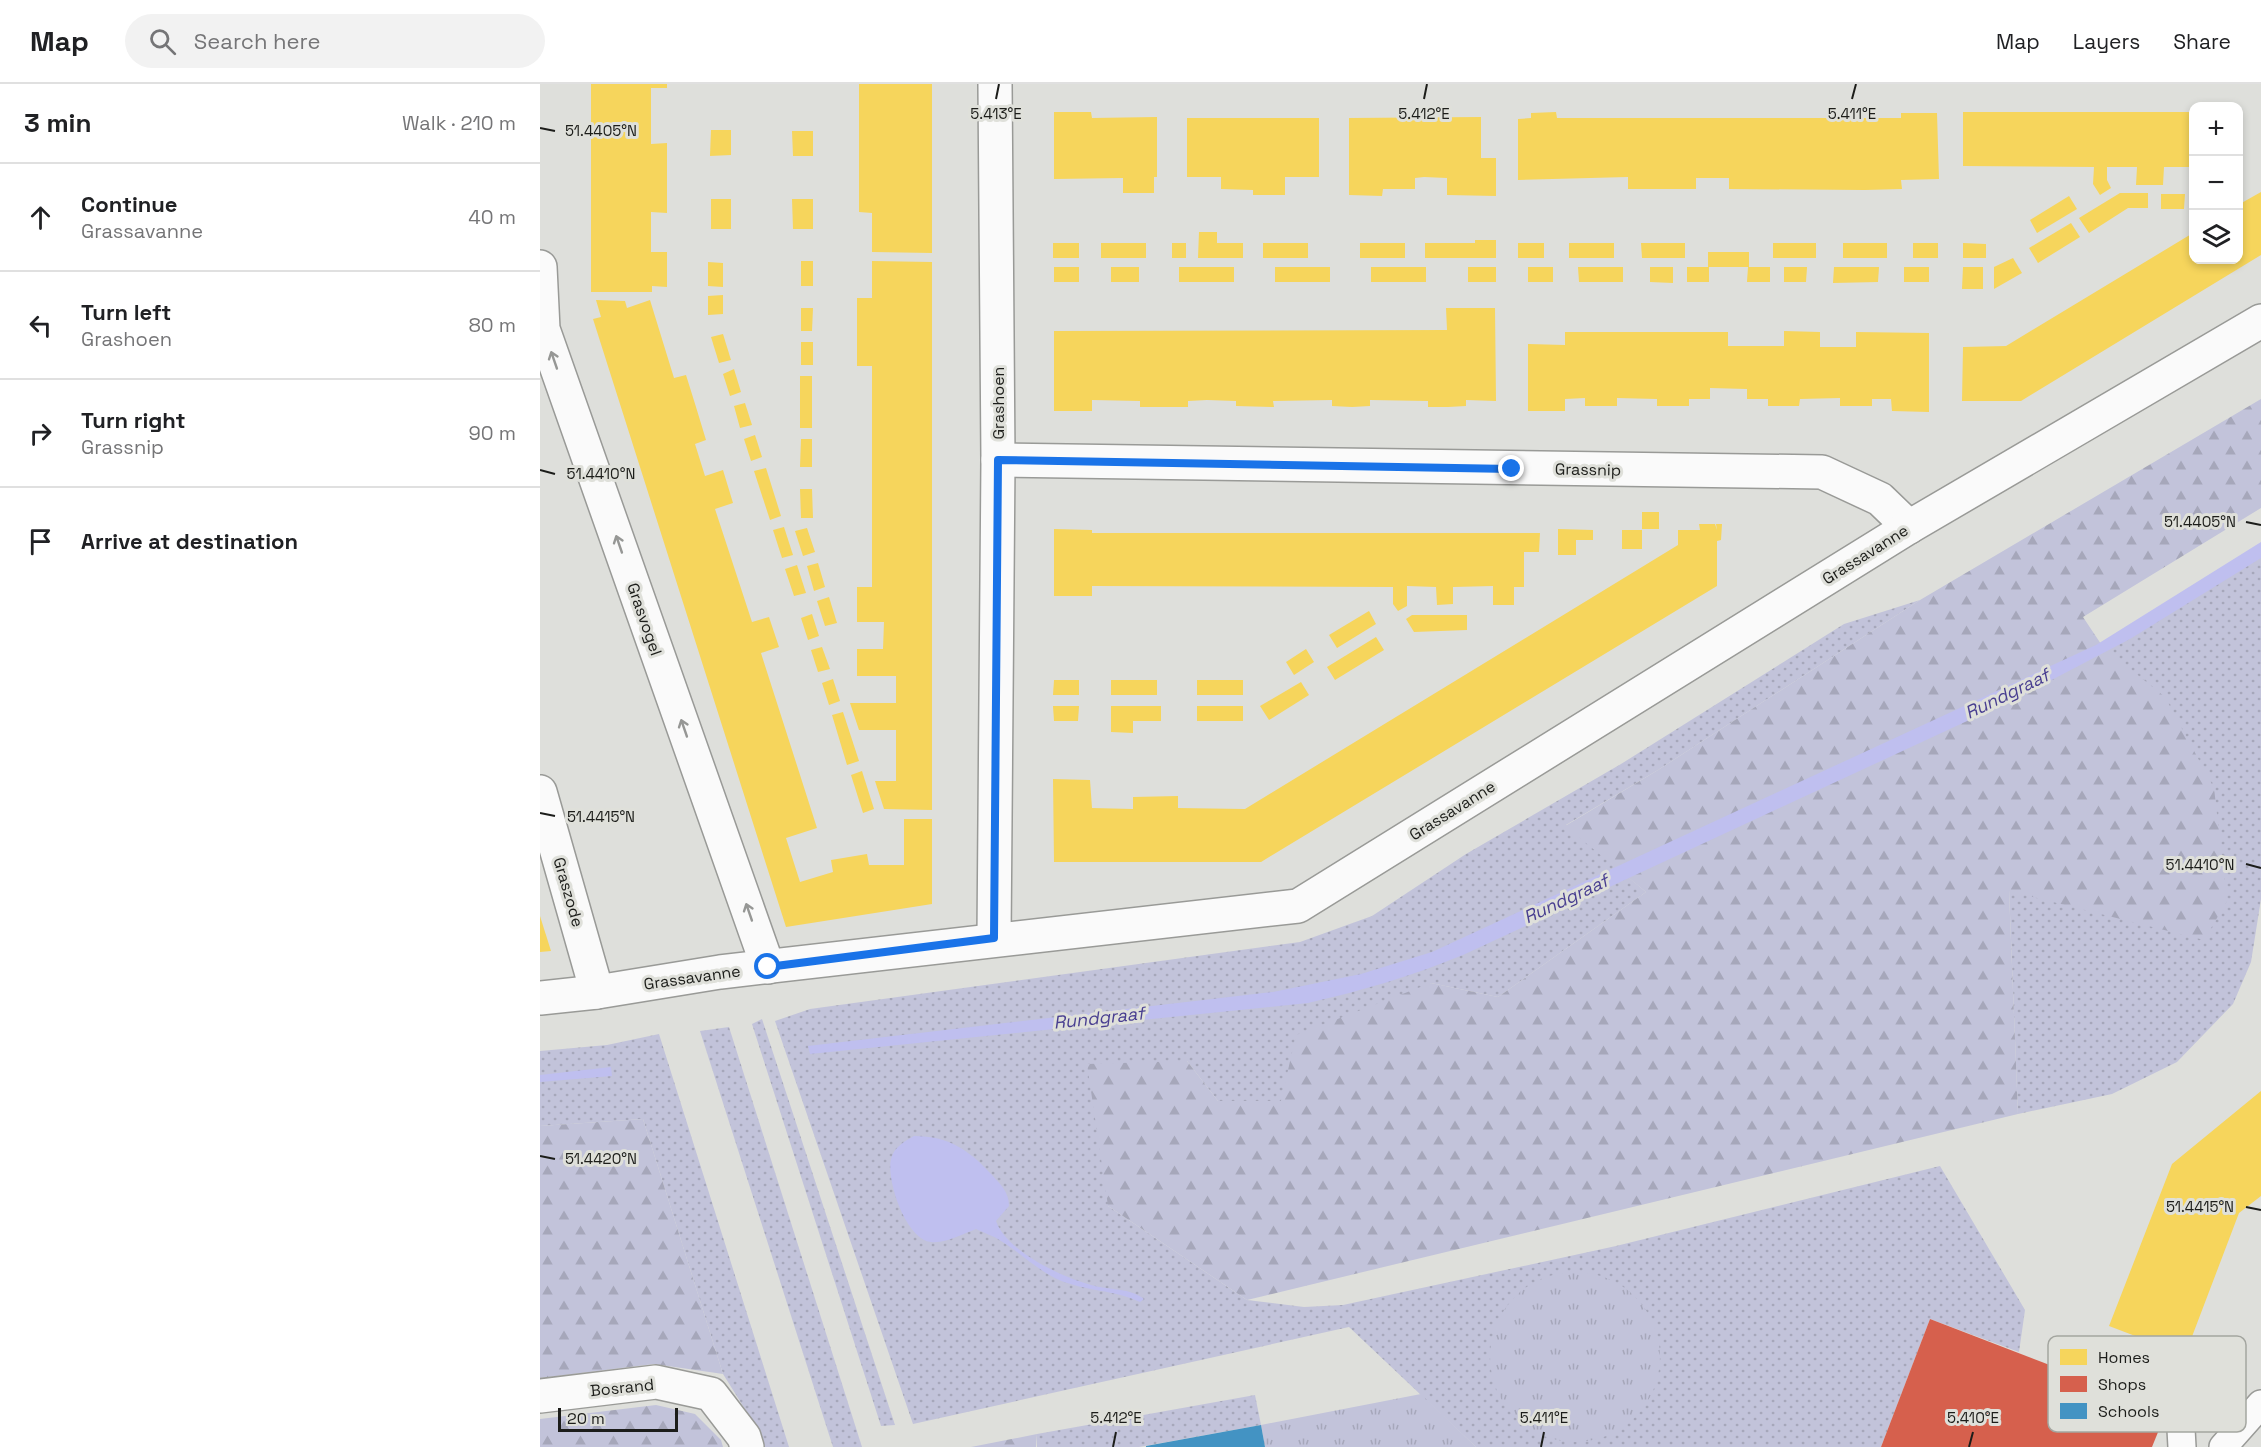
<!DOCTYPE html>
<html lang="en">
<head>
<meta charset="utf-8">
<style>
	:root { --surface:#fff; --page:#f2f2f2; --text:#202124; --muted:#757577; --line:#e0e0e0 }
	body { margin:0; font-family:"Space Grotesk",sans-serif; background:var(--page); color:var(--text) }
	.controls { position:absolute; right:18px; top:18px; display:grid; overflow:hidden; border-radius:12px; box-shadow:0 3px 9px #0003 }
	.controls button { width:54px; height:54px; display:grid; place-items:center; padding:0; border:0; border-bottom:2px solid var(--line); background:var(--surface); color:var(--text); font:30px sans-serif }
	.scale { position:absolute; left:18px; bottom:15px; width:120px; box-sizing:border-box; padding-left:6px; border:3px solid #1c1d1a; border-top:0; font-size:16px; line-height:21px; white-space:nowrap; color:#1c1d1a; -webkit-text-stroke:4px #dfe0da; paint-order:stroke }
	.stop { position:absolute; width:18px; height:18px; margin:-14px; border:4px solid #1a73e8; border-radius:50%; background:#fff }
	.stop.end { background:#1a73e8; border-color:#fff; box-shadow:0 2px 6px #0008 }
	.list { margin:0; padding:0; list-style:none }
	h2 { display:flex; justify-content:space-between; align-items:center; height:78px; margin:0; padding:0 24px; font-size:26px }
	h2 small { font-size:20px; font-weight:400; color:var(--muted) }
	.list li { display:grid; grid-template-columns:39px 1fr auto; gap:18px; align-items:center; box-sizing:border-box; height:108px; padding:0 24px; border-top:2px solid var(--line) }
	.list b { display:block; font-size:22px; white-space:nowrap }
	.list p { margin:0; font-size:20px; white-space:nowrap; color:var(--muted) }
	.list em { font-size:20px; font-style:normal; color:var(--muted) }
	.icon { flex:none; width:33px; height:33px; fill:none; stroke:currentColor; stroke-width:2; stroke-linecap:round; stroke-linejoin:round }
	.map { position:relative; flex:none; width:1721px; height:1363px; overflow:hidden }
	header { display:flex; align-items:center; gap:36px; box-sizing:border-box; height:84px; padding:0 30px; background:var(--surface); border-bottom:2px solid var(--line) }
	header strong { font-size:28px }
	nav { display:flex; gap:33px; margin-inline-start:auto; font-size:21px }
	.search { width:420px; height:54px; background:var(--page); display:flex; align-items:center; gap:15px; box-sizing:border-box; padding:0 21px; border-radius:33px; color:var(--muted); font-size:22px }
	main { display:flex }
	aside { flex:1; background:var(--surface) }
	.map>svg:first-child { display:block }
	.grass { fill:url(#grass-dots) }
	.forest { fill:url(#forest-firs) }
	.park { fill:url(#park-tufts) }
	.water { fill:#bfbfef }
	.homes { fill:#f6d55c }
	.shops { fill:#d6604d }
	.schools { fill:#4393c3 }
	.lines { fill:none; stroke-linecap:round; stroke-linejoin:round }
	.pedestrian-casing { stroke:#999a97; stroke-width:30 }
	.minor-casing { stroke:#999a97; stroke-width:36 }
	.tertiary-casing { stroke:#999a97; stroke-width:36 }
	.pedestrian { stroke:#fafafa; stroke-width:27 }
	.minor { stroke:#fafafa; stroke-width:33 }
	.tertiary { stroke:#fafafa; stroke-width:33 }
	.oneway { stroke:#969795 }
	.route { stroke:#1a73e8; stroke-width:8 }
	.ticks { fill:none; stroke:#1c1d1a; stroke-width:2 }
	.labels { text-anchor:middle; stroke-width:6; stroke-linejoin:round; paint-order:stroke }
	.street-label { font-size:16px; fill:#1c1d1a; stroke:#dfe0da }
	.water-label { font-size:18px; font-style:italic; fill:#483e90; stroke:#dfe0da }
	.key { fill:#dfe0da; stroke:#a4a6a0; stroke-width:1.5 }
	.key-label { font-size:16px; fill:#1c1d1a }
	.ticks-label { font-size:15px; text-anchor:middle; fill:#1c1d1a; stroke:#dfe0da; stroke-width:6; stroke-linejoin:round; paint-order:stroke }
</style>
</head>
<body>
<header>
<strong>Map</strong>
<div class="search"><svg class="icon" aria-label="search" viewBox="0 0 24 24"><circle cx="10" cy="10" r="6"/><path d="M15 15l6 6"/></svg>Search here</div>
<nav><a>Map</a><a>Layers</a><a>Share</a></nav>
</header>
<main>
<aside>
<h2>3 min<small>Walk · 210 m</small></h2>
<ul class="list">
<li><svg class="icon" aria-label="ahead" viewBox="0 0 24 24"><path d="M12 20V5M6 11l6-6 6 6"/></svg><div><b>Continue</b><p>Grassavanne</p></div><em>40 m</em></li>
<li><svg class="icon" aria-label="left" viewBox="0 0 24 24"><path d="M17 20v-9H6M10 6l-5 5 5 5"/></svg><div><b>Turn left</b><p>Grashoen</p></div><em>80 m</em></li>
<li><svg class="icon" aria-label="right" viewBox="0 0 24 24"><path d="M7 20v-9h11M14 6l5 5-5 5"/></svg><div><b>Turn right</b><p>Grassnip</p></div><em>90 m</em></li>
<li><svg class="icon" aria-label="arrive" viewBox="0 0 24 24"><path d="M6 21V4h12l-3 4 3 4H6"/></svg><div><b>Arrive at destination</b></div></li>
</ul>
</aside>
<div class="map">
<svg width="1721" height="1363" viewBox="0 0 1721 1363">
	<defs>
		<pattern id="grass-dots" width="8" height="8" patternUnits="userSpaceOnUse" patternTransform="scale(1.5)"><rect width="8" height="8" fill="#c2c3da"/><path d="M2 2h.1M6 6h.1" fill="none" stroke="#a6a7ba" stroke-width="1.8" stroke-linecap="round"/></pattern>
		<pattern id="forest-firs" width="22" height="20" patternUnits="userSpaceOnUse" patternTransform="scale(1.5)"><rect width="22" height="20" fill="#c2c3da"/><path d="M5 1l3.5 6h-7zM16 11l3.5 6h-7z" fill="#a6a7ba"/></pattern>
		<pattern id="park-tufts" width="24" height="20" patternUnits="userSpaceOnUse" patternTransform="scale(1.5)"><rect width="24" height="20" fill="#c2c3da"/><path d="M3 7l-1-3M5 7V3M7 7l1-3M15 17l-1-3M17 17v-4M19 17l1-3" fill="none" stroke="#a6a7ba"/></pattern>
	</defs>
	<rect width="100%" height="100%" fill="#dedfdb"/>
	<g class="grass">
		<path d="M 1721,470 L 1721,815 L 1711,878 L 1693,920 L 1637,978 L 1572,1010 L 1478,1030 L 1469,806 L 1664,855 L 1563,563 Z"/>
		<path d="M 1380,516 L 1118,686 L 1026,741 L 1106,808 L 958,913 L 891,899 L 741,1017 L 678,1017 L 647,977 L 568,1122 L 707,1216 L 764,1223 L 803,1221 L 1076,1162 L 1400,1082 L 1485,1226 L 1479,1268 L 1390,1235 L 1341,1363 L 936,1363 L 809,1243 L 373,1340 L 235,937 L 270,925 L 760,858 L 832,832 L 926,770 L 1081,680 L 1304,540 Z"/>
		<path d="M 222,935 L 355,1341 L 341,1342 L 212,940 Z"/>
		<path d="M 189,943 L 322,1363 L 293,1363 L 160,947 Z"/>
		<path d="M 119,950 L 249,1363 L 224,1363 L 218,1346 L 183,1290 L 103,1035 L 0,1042 L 0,967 L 67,961 Z"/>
		<path d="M 715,1311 L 721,1341 L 599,1363 L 497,1363 L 497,1350 Z"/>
	</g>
	<g class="forest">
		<path d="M 1721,315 L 1721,424 L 1543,533 L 1563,563 L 1625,613 L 1674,704 L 1687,817 L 1664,856 L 1469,807 L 1478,1030 L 707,1216 L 568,1122 L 547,980 L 647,977 L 678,1017 L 741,1017 L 756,951 L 891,899 L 958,913 L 1106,808 L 1025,742 L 1118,686 L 1380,516 Z"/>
		<path d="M 103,1035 L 183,1290 L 114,1280 L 0,1294 L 0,1042 Z"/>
		<path d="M 116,1321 L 155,1330 L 181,1356 L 183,1363 L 0,1363 L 0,1335 Z"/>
		<path d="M 497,1350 L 496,1363 L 431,1363 Z"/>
	</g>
	<g class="park">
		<circle cx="1035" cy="1273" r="85"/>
		<path d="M 881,1310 L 936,1363 L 725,1363 L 721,1341 Z"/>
	</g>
	<g class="water">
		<path d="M 1721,458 L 1721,474 L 1590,555 L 1481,612 L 923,871 C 872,892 821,907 768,919 L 270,970 L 268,962 L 733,908 L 821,890 L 892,868 L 1556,561 Z"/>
		<path d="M 71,983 L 72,992 L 0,998 L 0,991 Z"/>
		<path d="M 374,1052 C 409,1052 429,1066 452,1091 C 461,1101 469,1108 469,1122 L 456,1137 C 467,1168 523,1194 555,1202 C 571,1206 590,1204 604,1215 L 600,1218 C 575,1206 545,1207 519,1196 C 497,1186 481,1169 461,1157 C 454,1152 444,1149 436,1145 C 422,1150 405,1160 391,1158 C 366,1156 346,1096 351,1075 C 354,1063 365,1057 374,1052 Z"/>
	</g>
	<g class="homes">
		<path d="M 51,0 L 127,0 L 127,4 L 111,4 L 111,60 L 127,59 L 127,129 L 111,128 L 111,168 L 127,168 L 127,203 L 112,202 L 112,208 L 51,208 Z"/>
		<path d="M 319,0 L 392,0 L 392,169 L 332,168 L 332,129 L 319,128 Z"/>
		<path d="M 514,28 L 551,28 L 552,34 L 617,33 L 617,93 L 614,93 L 614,109 L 583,109 L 583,94 L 514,95 Z"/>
		<path d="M 1016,28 L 1017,34 L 1361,34 L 1361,29 L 1397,29 L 1399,95 L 1361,96 L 1362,105 L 1325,106 L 1189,105 L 1189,94 L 1156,94 L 1156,105 L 1088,105 L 1088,93 L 978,96 L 978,35 L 991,34 L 991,29 Z"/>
		<path d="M 1423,28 L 1653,28 L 1653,83 L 1624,83 L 1623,101 L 1596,101 L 1597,83 L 1567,83 L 1567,96 L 1571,104 L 1560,111 L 1553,100 L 1554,83 L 1423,82 Z"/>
		<path d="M 941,33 L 941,74 L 956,74 L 956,112 L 907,111 L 907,94 L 884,93 L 875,94 L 875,105 L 843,105 L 842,112 L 809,111 L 809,34 Z"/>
		<path d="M 647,34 L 779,34 L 779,93 L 745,93 L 745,111 L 713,111 L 713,106 L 681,105 L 681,93 L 647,93 Z"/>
		<path d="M 171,46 L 191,46 L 191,71 L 170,72 Z"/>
		<path d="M 252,47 L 273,47 L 273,72 L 253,72 Z"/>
		<path d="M 1721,108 L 1721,171 L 1481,317 L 1422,317 L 1423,263 L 1466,262 L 1653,149 L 1653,176 L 1698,176 L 1698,121 Z"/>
		<path d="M 1580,109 L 1608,109 L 1608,124 L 1588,124 L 1549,149 L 1539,134 Z"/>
		<path d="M 1621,110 L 1645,110 L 1644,125 L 1621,125 Z"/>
		<path d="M 1529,112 L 1537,125 L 1497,149 L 1490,136 Z"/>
		<rect x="171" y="115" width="20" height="30"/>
		<path d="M 252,115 L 273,115 L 273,145 L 253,145 Z"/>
		<path d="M 1531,139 L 1540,153 L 1498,179 L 1489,164 Z"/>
		<path d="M 659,148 L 677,148 L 677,159 L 703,159 L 703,174 L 658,174 Z"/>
		<path d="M 935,156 L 956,156 L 956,174 L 885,174 L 885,159 L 935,159 Z"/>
		<rect x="513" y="159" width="26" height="15"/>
		<rect x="561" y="159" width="45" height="15"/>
		<rect x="632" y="159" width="14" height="15"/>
		<rect x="723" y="159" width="45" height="15"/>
		<rect x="820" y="159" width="45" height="15"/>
		<rect x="978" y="159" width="26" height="15"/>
		<rect x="1029" y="159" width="45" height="15"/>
		<path d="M 1101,159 L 1145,159 L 1145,174 L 1102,174 Z"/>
		<rect x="1233" y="159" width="43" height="15"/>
		<rect x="1303" y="159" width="44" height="15"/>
		<rect x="1373" y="159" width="25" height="15"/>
		<path d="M 1423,159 L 1446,160 L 1446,174 L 1423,174 Z"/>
		<rect x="1168" y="168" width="41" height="15"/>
		<path d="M 1473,174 L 1482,189 L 1454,205 L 1454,183 Z"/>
		<rect x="261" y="177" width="12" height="25"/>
		<path d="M 332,177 L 392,178 L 392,726 L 344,725 L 335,697 L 356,697 L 356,646 L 319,646 L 310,619 L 356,619 L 356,592 L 317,592 L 317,565 L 343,565 L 344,538 L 317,538 L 317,503 L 332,503 L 332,282 L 317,282 L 317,214 L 332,214 Z"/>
		<path d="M 168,178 L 183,179 L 183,203 L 168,202 Z"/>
		<rect x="514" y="183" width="25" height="15"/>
		<rect x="571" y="183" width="28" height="15"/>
		<rect x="639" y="183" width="55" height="15"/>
		<rect x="735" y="183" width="55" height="15"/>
		<rect x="831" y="183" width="55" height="15"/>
		<rect x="928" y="183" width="28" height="15"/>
		<rect x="988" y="183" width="25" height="15"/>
		<path d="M 1038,183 L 1083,183 L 1083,198 L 1039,198 Z"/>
		<path d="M 1110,183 L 1133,183 L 1133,199 L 1110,198 Z"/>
		<rect x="1147" y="183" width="22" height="15"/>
		<path d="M 1208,183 L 1230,183 L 1230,198 L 1207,198 Z"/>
		<path d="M 1244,183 L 1267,183 L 1266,198 L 1244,198 Z"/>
		<path d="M 1294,183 L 1339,183 L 1338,198 L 1293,199 Z"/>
		<rect x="1364" y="183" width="25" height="15"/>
		<path d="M 1423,183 L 1443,183 L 1443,205 L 1422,205 Z"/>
		<path d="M 183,211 L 183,230 L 168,231 L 168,212 Z"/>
		<path d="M 56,216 L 85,217 L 87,224 L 110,216 L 134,294 L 146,291 L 156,323 L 166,356 L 155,360 L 165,392 L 183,386 L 193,419 L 175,425 L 212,538 L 229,533 L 239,563 L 221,569 L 277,744 L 246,754 L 260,798 L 293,788 L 291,776 L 327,770 L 329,781 L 364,781 L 364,735 L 392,735 L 392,820 L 246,843 L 53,235 L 61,233 Z"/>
		<path d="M 261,224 L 273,224 L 272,247 L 261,247 Z"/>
		<path d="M 906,224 L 955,224 L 956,317 L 926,316 L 926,322 L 908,323 L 888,323 L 888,317 L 830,316 L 830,322 L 812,323 L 792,322 L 792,316 L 733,317 L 734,323 L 696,322 L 696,317 L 667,316 L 648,317 L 648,323 L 600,323 L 600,317 L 552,316 L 552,327 L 514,327 L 514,247 L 907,246 Z"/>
		<path d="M 1244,247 L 1280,248 L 1280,263 L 1316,263 L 1316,248 L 1389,249 L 1389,328 L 1352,327 L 1351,315 L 1332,315 L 1332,322 L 1300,322 L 1300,314 L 1260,315 L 1259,322 L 1228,322 L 1228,315 L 1207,315 L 1207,305 L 1170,304 L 1170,315 L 1149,315 L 1149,322 L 1117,322 L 1117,315 L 1077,314 L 1077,322 L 1045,322 L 1045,314 L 1025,315 L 1025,327 L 988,327 L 988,260 L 1025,261 L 1025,248 L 1188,248 L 1188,262 L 1244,262 Z"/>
		<path d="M 183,250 L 191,276 L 179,279 L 171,253 Z"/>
		<rect x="261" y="258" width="12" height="23"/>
		<path d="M 194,285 L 201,308 L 190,312 L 183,290 Z"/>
		<rect x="260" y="292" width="12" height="52"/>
		<path d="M 205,319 L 212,341 L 200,344 L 194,322 Z"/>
		<path d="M 215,351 L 222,373 L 211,377 L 204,355 Z"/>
		<path d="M 261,355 L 272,355 L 272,383 L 260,383 Z"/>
		<path d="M 226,384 L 241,432 L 230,436 L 214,387 Z"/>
		<path d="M 260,405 L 272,405 L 273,434 L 261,434 Z"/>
		<rect x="1102" y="428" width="17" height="17"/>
		<path d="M 1159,440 L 1175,440 L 1177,446 L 1176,440 L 1182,440 L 1181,456 L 1177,457 L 1177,502 L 721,778 L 514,778 L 513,695 L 550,696 L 552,724 L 593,725 L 593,713 L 638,712 L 638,724 L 705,725 L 1138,461 L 1138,446 L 1160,446 Z"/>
		<path d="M 244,443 L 253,471 L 242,474 L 233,446 Z"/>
		<path d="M 267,444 L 275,468 L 263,472 L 255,447 Z"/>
		<path d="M 514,445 L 552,446 L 552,449 L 1000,449 L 999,468 L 984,468 L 984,503 L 974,503 L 974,521 L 953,521 L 953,502 L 913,503 L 913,520 L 897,521 L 896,503 L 867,502 L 867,522 L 858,527 L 853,520 L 853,503 L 552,502 L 552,512 L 514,512 Z"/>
		<path d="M 1018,445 L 1053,446 L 1053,456 L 1036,456 L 1036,471 L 1018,471 Z"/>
		<rect x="1082" y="446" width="20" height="19"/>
		<path d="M 278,479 L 285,503 L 274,507 L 267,482 Z"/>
		<path d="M 257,481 L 266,509 L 254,512 L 245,485 Z"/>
		<path d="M 289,513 L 297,539 L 285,542 L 277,517 Z"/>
		<path d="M 829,527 L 836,540 L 797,564 L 789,551 Z"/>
		<path d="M 272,530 L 279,552 L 268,556 L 261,534 Z"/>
		<path d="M 872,531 L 927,531 L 927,546 L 874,548 L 866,535 Z"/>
		<path d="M 836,553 L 844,566 L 795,596 L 787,583 Z"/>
		<path d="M 282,563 L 290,585 L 278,588 L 271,566 Z"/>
		<path d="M 766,565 L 774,578 L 754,591 L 746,578 Z"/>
		<path d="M 293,595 L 300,617 L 289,621 L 282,599 Z"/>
		<path d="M 514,596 L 539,596 L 539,611 L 513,611 Z"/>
		<rect x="571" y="596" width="46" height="15"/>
		<rect x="657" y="596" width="46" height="15"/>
		<path d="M 761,598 L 769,611 L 729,636 L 720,622 Z"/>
		<path d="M 513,622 L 539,622 L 538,637 L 514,637 Z"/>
		<path d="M 571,622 L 621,622 L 621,637 L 593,637 L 593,649 L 571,648 Z"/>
		<rect x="657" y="622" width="46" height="15"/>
		<path d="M 303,628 L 319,677 L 307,681 L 292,631 Z"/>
		<path d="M 322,687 L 334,725 L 323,729 L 311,691 Z"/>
		<path d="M 0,832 L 11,867 L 0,868 Z"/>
		<path d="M 1721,1007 L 1721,1112 L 1699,1129 L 1645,1271 L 1569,1242 L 1632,1080 Z"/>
	</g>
	<path class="shops" d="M 1390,1235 L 1627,1326 L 1612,1363 L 1341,1363 Z"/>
	<path class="schools" d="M 721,1341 L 725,1363 L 606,1363 L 606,1362 Z"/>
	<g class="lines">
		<g class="pedestrian-casing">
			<g id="pedestrian">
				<path d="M 1638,1291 L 1642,1363"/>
				<path d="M 1683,1363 L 1721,1320"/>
			</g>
		</g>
		<g class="minor-casing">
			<g id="minor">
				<path d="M 0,183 L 3,245 L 228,883"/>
				<path d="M 458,376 L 1282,388 L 1340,415 L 1369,443"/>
				<path d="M 0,708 L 57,908"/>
				<path d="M 454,854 L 458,376 L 455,0"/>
				<path d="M 0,1312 L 116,1298 L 171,1310 L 204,1353 L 207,1363"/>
			</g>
		</g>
		<g class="tertiary-casing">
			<path id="tertiary" d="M 0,914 L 57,908 L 180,888 L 758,822 L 1369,443 L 1721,237"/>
		</g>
		<use href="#pedestrian" class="pedestrian"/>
		<use href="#minor" class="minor"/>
		<use href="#tertiary" class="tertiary"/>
	</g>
	<defs><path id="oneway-shaft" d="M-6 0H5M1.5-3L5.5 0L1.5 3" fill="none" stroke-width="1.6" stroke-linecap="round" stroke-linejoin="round" transform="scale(1.5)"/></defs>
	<g class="oneway">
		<use href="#oneway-shaft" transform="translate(14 276) rotate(-109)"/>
		<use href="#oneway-shaft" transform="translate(79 460) rotate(-109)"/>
		<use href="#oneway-shaft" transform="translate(144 644) rotate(-109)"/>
		<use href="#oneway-shaft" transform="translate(209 828) rotate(-109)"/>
	</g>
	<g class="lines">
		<path class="route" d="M 228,883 L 454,854 L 458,376 L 972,385"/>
	</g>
	<path class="ticks" d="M 456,15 L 459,0M 884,15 L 887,0M 1312,15 L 1316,0M 0,44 L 15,47M 0,386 L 15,390M 1706,438 L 1721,441M 0,729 L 15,732M 1706,780 L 1721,784M 0,1072 L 15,1075M 1706,1123 L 1721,1126M 573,1363 L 576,1348M 1001,1363 L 1004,1348M 1429,1363 L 1433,1348"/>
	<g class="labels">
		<g class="street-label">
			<text transform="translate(458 319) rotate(-90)" y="6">Grashoen</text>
			<text transform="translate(1048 385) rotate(1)" y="6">Grassnip</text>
			<text transform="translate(1325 470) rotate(-32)" y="6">Grassavanne</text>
			<text transform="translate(105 535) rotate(71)" y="6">Grasvogel</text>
			<text transform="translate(912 726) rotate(-32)" y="6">Grassavanne</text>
			<text transform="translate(29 808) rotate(74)" y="6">Graszode</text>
			<text transform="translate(152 893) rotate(-8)" y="6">Grassavanne</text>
			<text transform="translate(82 1303) rotate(-6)" y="6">Bosrand</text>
		</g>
		<g class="water-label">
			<text transform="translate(1467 610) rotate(-26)" y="6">Rundgraaf</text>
			<text transform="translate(1026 815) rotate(-25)" y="6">Rundgraaf</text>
			<text transform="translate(559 934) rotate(-6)" y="6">Rundgraaf</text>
		</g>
	</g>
	<rect x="1508" y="1252" width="198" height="96" rx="9" class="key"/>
	<rect x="1520" y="1265" width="27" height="16" fill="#f6d55c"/>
	<rect x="1520" y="1292" width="27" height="16" fill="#d6604d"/>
	<rect x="1520" y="1319" width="27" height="16" fill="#4393c3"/>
	<g class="key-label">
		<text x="1558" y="1279">Homes</text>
		<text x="1558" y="1306">Shops</text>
		<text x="1558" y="1333">Schools</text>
	</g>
	<g class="ticks-label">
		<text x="456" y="35">5.413°E</text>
		<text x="884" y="35">5.412°E</text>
		<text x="1312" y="35">5.411°E</text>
		<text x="61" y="52">51.4405°N</text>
		<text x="61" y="395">51.4410°N</text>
		<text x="1660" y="443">51.4405°N</text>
		<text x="61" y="738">51.4415°N</text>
		<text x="1660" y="786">51.4410°N</text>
		<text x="61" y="1080">51.4420°N</text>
		<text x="1660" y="1128">51.4415°N</text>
		<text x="576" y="1339">5.412°E</text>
		<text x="1004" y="1339">5.411°E</text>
		<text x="1433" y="1339">5.410°E</text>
	</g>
</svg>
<div class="controls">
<button>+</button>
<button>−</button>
<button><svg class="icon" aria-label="layers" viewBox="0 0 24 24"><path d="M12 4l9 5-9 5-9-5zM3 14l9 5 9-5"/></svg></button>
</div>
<div class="scale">20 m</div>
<div class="stop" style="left:228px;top:883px"></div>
<div class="stop end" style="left:972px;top:385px"></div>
</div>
</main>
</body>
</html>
